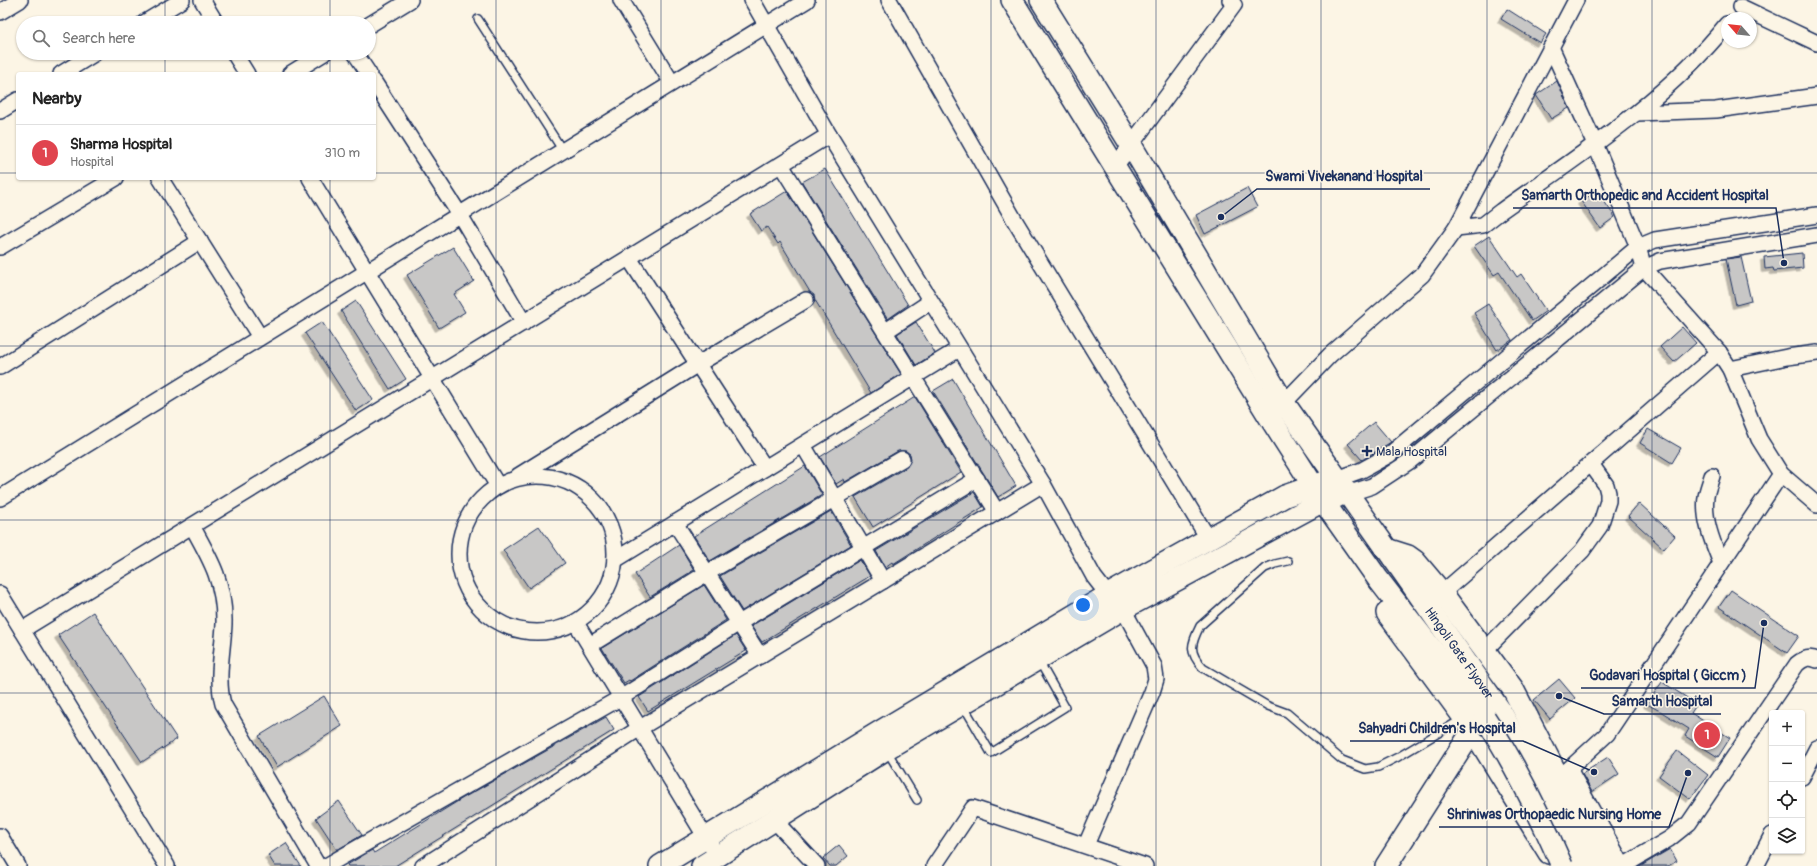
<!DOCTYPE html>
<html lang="en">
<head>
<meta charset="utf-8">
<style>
	:root { --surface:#fff; --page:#f6f6f6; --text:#222; --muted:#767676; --line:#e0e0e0; --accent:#1a73e8 }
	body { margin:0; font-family:Pangolin,sans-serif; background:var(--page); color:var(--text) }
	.controls { position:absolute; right:12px; bottom:12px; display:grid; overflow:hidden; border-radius:4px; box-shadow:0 1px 3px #0004 }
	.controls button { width:36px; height:36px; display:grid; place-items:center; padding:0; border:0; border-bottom:1px solid var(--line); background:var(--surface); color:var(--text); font:20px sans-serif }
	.compass { position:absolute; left:1721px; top:12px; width:36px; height:36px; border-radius:50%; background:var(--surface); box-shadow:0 1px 3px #0004; rotate:298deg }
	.you { position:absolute; left:1083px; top:605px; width:14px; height:14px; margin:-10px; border:3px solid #fff; border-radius:50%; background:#1a73e8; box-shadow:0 0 0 6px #1a73e833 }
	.badge { display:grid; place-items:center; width:26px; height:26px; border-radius:50%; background:var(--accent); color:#fff; font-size:13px; font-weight:700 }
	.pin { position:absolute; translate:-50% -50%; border:2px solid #fff; box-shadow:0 1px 4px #0006 }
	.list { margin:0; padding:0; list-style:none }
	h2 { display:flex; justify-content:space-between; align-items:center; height:52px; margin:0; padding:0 16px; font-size:17px }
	h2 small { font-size:13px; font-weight:400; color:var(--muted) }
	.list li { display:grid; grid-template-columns:26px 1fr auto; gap:12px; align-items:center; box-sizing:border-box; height:56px; padding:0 16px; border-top:1px solid var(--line) }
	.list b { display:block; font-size:15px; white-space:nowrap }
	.list p { margin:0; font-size:13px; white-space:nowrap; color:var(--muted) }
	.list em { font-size:13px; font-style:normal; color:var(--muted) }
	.icon { flex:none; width:22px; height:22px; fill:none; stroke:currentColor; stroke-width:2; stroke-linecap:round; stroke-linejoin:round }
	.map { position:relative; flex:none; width:1817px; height:866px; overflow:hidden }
	.search { position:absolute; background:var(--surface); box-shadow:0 1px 3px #0004; left:16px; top:16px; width:360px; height:44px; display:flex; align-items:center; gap:10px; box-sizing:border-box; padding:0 14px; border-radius:22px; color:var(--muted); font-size:15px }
	.panel { position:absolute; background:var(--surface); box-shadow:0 1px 3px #0004; left:16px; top:72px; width:360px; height:108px; border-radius:4px }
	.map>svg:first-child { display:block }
	.building { fill:#c8c7c6; stroke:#1b2f5e; filter:url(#shadow) }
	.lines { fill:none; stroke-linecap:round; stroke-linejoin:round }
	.lane-casing { stroke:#1b2f5e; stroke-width:10 }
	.street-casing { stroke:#1b2f5e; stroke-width:18 }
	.secondary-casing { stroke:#1b2f5e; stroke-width:24 }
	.lane { stroke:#fcf5e5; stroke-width:7 }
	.street { stroke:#fcf5e5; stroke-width:15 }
	.secondary { stroke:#fcf5e5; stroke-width:21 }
	.secondary-bridge-casing { stroke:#1b2f5e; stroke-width:24; stroke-linecap:butt }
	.secondary-bridge { stroke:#fcf5e5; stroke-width:21 }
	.grid { fill:none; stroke:#1b2f5e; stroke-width:1; stroke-opacity:0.55 }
	.poi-dot { fill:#1b2f5e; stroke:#fcf5e5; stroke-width:1.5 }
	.labels { text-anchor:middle; stroke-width:3; stroke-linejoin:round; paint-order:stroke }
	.poi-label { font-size:13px; fill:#1b2f5e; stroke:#fcf5e5; text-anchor:start }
	.street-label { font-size:13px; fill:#1b2f5e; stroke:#fcf5e5 }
	.leader { fill:none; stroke:#1b2f5e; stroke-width:1.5 }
	.callout-dot { fill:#1b2f5e; stroke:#fcf5e5; stroke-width:1.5 }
	.callout-label { font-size:14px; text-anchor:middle; font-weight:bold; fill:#1b2f5e; stroke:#fcf5e5; stroke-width:3; stroke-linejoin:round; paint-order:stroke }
</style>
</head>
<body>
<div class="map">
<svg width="1817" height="866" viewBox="0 0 1817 866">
	<defs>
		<filter id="shadow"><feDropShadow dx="-3.5" dy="3.5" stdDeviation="0" flood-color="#0004"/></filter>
	</defs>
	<rect width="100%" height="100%" fill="#fcf5e5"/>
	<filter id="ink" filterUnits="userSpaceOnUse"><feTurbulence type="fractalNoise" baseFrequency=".025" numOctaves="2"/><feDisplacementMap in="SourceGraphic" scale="8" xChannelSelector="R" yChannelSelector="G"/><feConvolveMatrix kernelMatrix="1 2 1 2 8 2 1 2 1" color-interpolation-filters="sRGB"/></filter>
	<g filter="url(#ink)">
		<g class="building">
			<path d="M 1507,9 L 1546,34 L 1540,43 L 1501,19 Z"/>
			<path d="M 1557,81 L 1569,108 L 1551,119 L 1536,95 Z"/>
			<path d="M 825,169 L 908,305 L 888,319 L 802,182 Z"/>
			<path d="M 1247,188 L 1257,207 L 1205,234 L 1196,215 Z"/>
			<path d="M 787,191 L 901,374 L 871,393 L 815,300 L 814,295 L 810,292 L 780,242 L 778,244 L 767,227 L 761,231 L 750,214 Z"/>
			<path d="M 1597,191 L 1615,217 L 1600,228 L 1581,201 Z"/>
			<path d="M 1489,236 L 1517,277 L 1521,274 L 1546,311 L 1532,321 L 1499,272 L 1494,275 L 1474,246 Z"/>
			<path d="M 453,247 L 474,281 L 454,294 L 465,312 L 439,328 L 407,275 Z"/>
			<path d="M 1802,253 L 1803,268 L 1774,271 L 1773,268 L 1765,269 L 1764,257 Z"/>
			<path d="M 1741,257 L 1751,301 L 1736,305 L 1726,259 Z"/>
			<path d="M 356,301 L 406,379 L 390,389 L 341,311 Z"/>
			<path d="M 1488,304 L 1512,340 L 1497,350 L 1474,313 Z"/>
			<path d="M 322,322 L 373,400 L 356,411 L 305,333 Z"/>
			<path d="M 916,322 L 935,353 L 916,365 L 897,334 Z"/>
			<path d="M 1682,327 L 1696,343 L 1674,362 L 1660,347 Z"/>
			<path d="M 953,379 L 1016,486 L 998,497 L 933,391 Z"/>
			<path d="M 915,397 L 961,472 L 873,527 L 855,497 L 907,467 L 911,459 L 910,454 L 906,451 L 898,451 L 845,482 L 844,479 L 836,484 L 820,457 Z"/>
			<path d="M 1374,422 L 1391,442 L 1362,460 L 1348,444 Z"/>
			<path d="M 1648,429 L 1681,448 L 1672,463 L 1640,443 Z"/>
			<path d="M 805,466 L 822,495 L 710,561 L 694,536 Z"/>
			<path d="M 974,492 L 983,507 L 893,564 L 892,562 L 885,567 L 876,551 Z"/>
			<path d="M 1639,503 L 1675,536 L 1664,549 L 1628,516 Z"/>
			<path d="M 831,511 L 851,545 L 742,611 L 720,576 Z"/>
			<path d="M 539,526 L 565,563 L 529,588 L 503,550 Z"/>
			<path d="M 679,545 L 694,570 L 650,597 L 635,574 Z"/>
			<path d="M 860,560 L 870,576 L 762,642 L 751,626 Z"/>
			<path d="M 704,585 L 726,620 L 630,681 L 629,680 L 624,683 L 602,648 Z"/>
			<path d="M 1731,590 L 1799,636 L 1787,653 L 1719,607 Z"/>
			<path d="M 93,612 L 177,739 L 142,762 L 58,635 Z"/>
			<path d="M 736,635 L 746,651 L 648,711 L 639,697 Z"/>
			<path d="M 1559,679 L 1575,698 L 1550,719 L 1534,700 Z"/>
			<path d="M 1662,682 L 1697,704 L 1691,713 L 1730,738 L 1718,757 L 1685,736 L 1689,729 L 1660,711 L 1647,704 Z"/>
			<path d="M 324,696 L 342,726 L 277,767 L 259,736 Z"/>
			<path d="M 606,717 L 614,730 L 395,866 L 348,866 L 347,865 L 372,850 L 374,853 L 463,798 Z"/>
			<path d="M 1677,751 L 1708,775 L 1690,799 L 1659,776 Z"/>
			<path d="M 1608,757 L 1619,774 L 1592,792 L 1582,774 Z"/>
			<path d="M 339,801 L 362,835 L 337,850 L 316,818 Z"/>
			<path d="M 286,843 L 301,866 L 275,866 L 268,855 Z"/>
			<path d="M 839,845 L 848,856 L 836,866 L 830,866 L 823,858 Z"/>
			<path d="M 1670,849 L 1677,861 L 1668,866 L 1641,866 Z"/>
		</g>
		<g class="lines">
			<g class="lane-casing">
				<g id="lane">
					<path d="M 478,19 L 563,151"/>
					<path d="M 1288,561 L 1275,564 L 1265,568 L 1200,626 C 1191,644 1188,652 1203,668 L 1268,706 L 1287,713 L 1342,760 L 1365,769 L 1378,767 L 1398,757 L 1462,719"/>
					<path d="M 963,705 L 991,753 L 1065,707 L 1039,661"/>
					<path d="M 887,751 L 917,800"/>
				</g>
			</g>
			<g class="street-casing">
				<g id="street">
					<path d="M 202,0 L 216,23"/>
					<path d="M 621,0 L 672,83"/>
					<path d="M 752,0 L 829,135 L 1043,484 L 1094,577 L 1108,595 L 1123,609 L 1154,666 L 1156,679 L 1152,692 L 1086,845"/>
					<path d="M 889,0 L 1015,221 L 1208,538"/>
					<path d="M 1741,7 L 1817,43"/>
					<path d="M 0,12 L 20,0"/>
					<path d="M 144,23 L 182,0"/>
					<path d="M 369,25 L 410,0"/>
					<path d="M 1551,47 L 1595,144 L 1638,247 L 1644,268 L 1719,352 L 1730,369 L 1759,439 L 1781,474 L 1817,505"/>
					<path d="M 234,53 L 247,74"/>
					<path d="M 355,53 L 369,74"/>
					<path d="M 61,74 L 95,53"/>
					<path d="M 290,74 L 324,53"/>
					<path d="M 374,82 L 460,215 L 524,323"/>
					<path d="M 0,111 L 18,100"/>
					<path d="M 1637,113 L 1716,110 L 1817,96"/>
					<path d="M 781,165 L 997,512"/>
					<path d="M 1114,168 L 1234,5 L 1230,0"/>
					<path d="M 160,178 L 260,337"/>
					<path d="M 310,178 L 498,486"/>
					<path d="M 1456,228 L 1483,225 L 1501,211 C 1581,154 1665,101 1727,24"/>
					<path d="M 0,247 L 116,178"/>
					<path d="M 629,258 L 765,468"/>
					<path d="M 886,331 L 930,302"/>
					<path d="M 0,367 L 200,241"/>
					<path d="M 1730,369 L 1787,357 L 1817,353"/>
					<path d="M 1278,409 L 1330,355 L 1422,275 L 1456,228 L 1576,0"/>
					<path d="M 803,445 L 883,581"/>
					<circle cx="537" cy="554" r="78"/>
					<path d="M 518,476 L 698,364 L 806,300"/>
					<path d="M 1712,476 C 1710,483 1707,490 1706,497 C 1703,520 1713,543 1721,563"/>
					<path d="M 1337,479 L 1362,470 L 1389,455 L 1638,247 L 1655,240 L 1817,215"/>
					<path d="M 1347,494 L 1372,486 L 1410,461 L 1644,268 L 1660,261 L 1817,235"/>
					<path d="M 0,498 L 807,0"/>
					<path d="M 675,523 L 760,656"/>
					<path d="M 192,526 C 211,560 225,584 224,624 C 223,650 216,678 223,704 L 318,866"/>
					<path d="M 615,560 L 959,349"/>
					<path d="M 1442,593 L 1719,352"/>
					<path d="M 0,594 L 167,866"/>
					<path d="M 576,623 L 711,846"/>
					<path d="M 22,630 L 829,135"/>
					<path d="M 590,645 L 707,573 L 902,459"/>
					<path d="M 1485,650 L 1582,551 L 1600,526 L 1608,501 L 1608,493 L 1606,485 L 1591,464"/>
					<path d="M 1569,769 L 1623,866"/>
					<path d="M 1558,777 L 1569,769 L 1607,734 L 1781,474"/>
					<path d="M 1802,777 L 1817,748"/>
					<path d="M 774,820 L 817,866"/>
					<path d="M 0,836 L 18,866"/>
					<path d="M 1603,863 L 1623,866 L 1669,839 L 1689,823 L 1797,664 C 1803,659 1809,656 1817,660"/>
					<path d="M 326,866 L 622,697 L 739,623 L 977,479"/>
					<path d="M 423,866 L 640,728 L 1043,484"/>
					<path d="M 934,866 L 973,808 L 1145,866"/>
					<path d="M 1756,866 L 1772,835"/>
				</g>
			</g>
			<g class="secondary-casing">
				<g id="secondary">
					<path d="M 1012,0 L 1270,418 L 1323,501 L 1378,579 L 1485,718"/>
					<path id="s1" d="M 1041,0 L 1131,145 L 1284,403 L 1500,710 L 1551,802 L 1584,866"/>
					<path d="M 1386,549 L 1408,556 L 1415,561 L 1442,593 L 1513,689 L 1604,866"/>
					<path d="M 1387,613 L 1473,730 L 1549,853"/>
					<path d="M 660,866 L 876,734 L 1108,595 L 1285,496 L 1325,482"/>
					<path d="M 702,866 L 886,749 L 1123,609 L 1323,501 L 1337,497"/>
					<path d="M 1386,866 L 1473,730"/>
				</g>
			</g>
			<use href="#lane" class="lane"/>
			<use href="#street" class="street"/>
			<use href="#secondary" class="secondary"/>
			<g class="secondary-bridge-casing">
				<path id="secondary-bridge" d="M 1485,718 C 1516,765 1540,815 1562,866"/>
			</g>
			<use href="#secondary-bridge" class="secondary-bridge"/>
		</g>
	</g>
	<path class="grid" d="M 165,0 L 165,23M 330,0 L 330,23M 496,0 L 496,866M 661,0 L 661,866M 826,0 L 826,866M 991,0 L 991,866M 1156,0 L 1156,866M 1321,0 L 1321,866M 1487,0 L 1487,866M 1652,0 L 1652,866M 165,53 L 165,74M 330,53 L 330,74M 0,173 L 18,173M 374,173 L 1817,173M 165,178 L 165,866M 330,178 L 330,866M 0,346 L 1817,346M 0,520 L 1817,520M 0,693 L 1817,693"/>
	<path class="poi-dot" d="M1365 445h4v4h4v4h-4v4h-4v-4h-4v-4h4z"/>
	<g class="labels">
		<g class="poi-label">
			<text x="1376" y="456">Mala Hospital</text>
		</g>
		<g class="street-label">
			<text dy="5" stroke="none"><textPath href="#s1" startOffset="776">Hingoli Gate Flyover</textPath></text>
		</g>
	</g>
	<path class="leader" d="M1221 217L1257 189H1430M1784 263L1776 208H1513M1764 623L1755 688H1581M1559 696L1604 714H1721M1594 772L1523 741H1350M1688 773L1669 827H1439"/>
	<g class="callout-dot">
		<circle cx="1221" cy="217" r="4"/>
		<circle cx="1784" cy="263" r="4"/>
		<circle cx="1764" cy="623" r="4"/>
		<circle cx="1559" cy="696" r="4"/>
		<circle cx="1594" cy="772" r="4"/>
		<circle cx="1688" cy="773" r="4"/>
	</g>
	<g class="callout-label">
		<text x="1344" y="181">Swami Vivekanand Hospital</text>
		<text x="1645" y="200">Samarth Orthopedic and Accident Hospital</text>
		<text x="1668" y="680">Godavari Hospital ( Giccm )</text>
		<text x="1662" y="706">Samarth Hospital</text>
		<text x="1437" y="733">Sahyadri Children's Hospital</text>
		<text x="1554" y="819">Shriniwas Orthopaedic Nursing Home</text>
	</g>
</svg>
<div class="controls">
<button>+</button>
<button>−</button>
<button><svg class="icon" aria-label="locate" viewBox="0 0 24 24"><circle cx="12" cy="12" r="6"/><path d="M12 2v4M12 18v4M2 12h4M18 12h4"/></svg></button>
<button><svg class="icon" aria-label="layers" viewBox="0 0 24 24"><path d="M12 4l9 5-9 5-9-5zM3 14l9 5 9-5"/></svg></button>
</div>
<svg class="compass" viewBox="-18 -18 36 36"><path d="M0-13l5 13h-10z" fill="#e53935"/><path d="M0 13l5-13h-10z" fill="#767676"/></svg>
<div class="you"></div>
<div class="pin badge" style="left:1707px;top:735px;background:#e0444e">1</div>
<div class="search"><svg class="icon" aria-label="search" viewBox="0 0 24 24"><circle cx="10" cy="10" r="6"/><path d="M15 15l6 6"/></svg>Search here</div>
<section class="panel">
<h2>Nearby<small></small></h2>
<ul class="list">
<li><span class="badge" style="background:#e0444e">1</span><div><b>Sharma Hospital</b><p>Hospital</p></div><em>310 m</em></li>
</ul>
</section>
</div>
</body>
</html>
